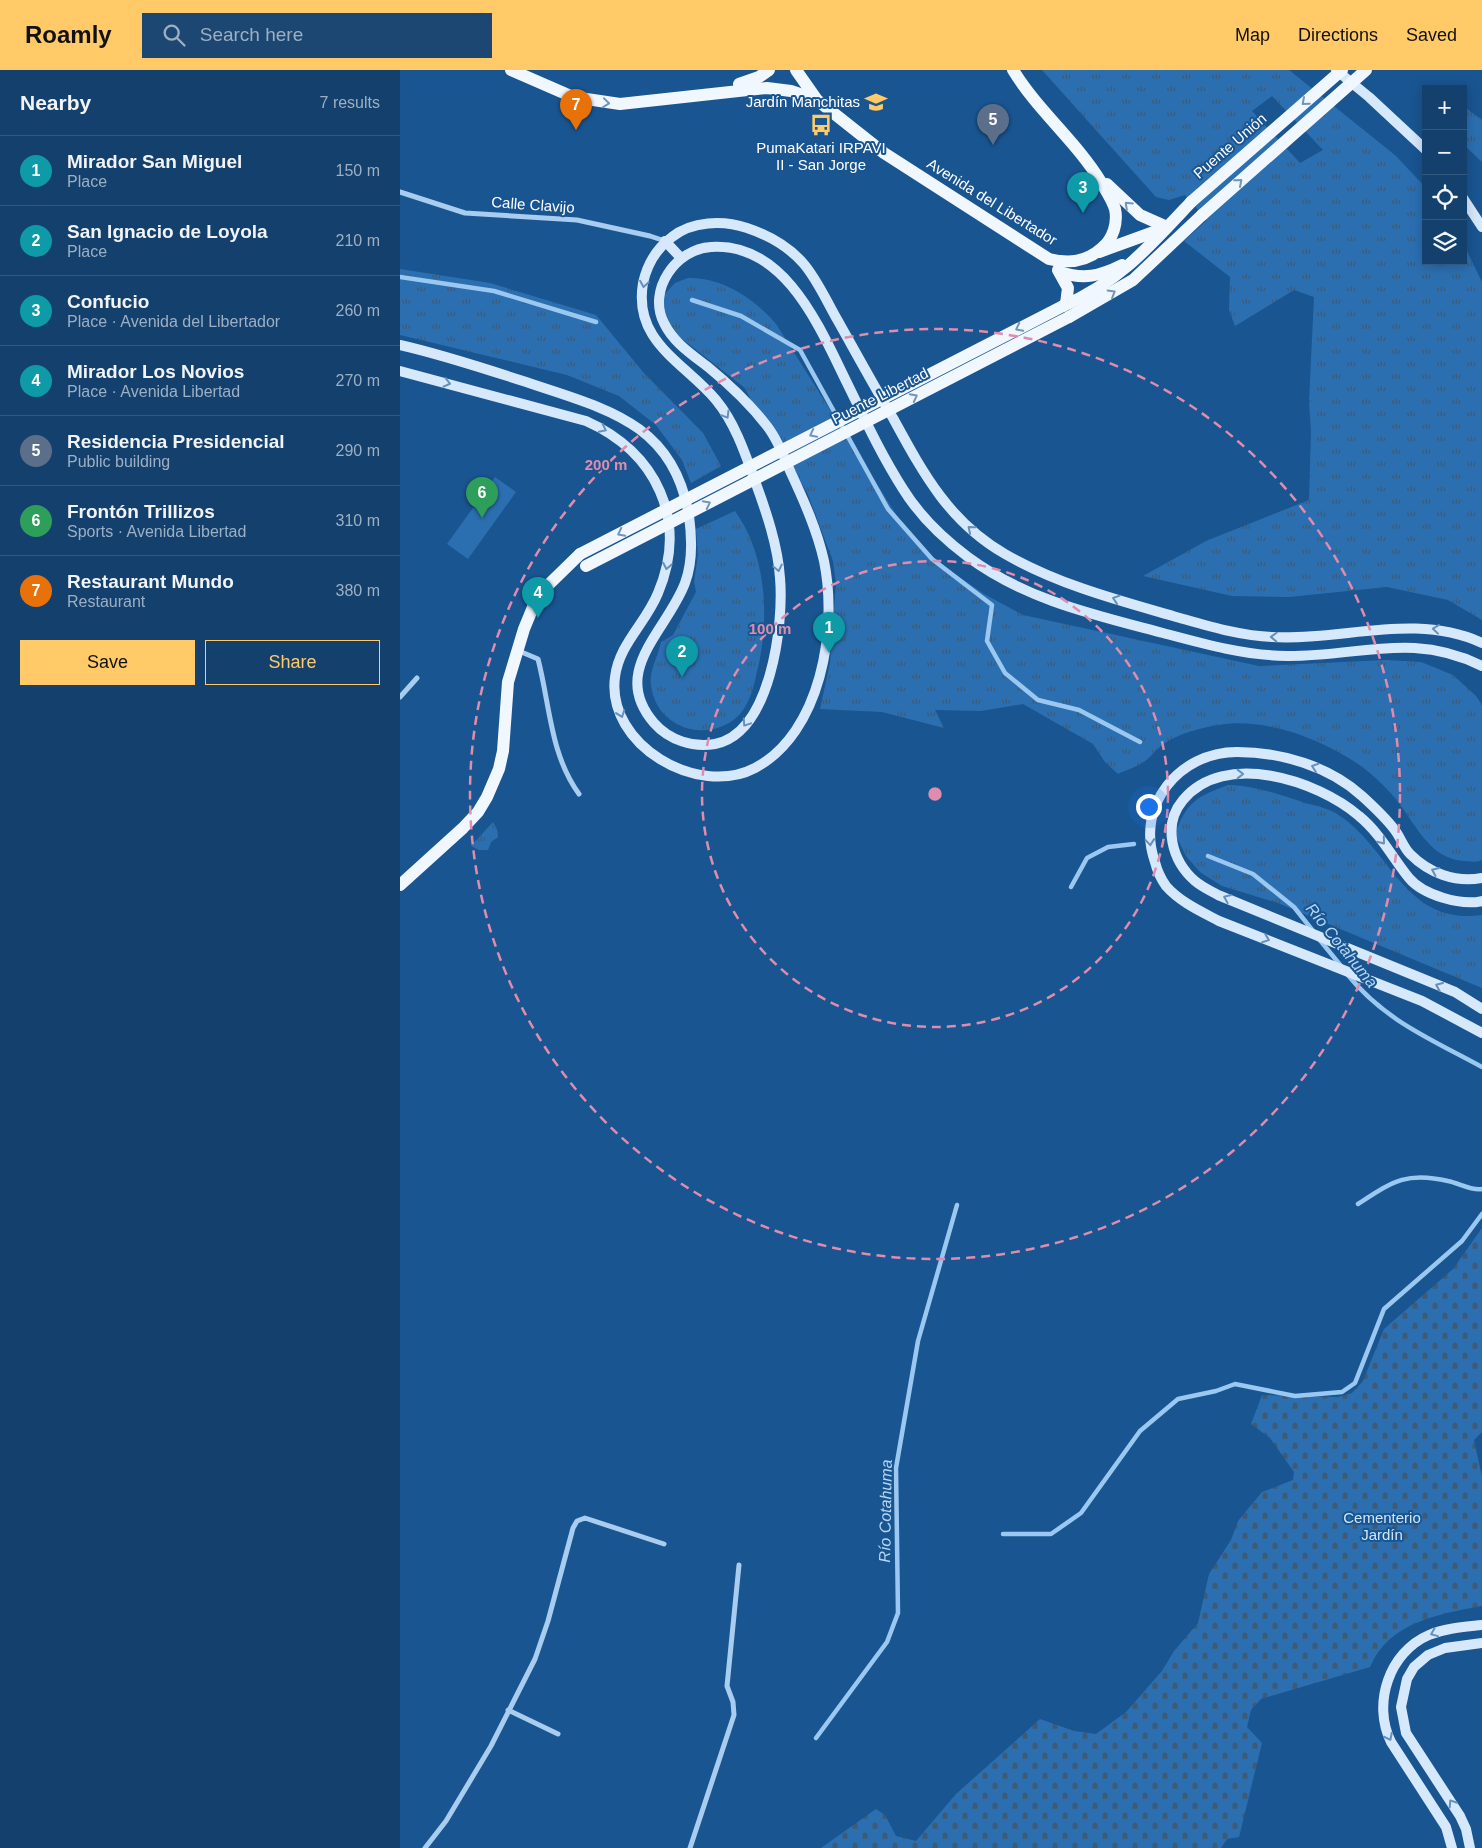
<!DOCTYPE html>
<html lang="en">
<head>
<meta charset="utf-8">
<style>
	:root { --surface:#13406d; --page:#1c4772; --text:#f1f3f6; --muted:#9dafc2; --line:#325980; --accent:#ffca67 }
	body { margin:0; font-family:Helvetica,sans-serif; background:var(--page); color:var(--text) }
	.controls { position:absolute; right:15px; top:15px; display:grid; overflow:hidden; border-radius:0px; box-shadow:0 2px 12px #0003 }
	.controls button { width:45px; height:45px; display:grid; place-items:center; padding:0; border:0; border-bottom:1px solid var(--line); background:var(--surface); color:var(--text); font:25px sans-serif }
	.you { position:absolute; left:748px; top:736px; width:18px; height:18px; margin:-12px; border:4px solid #fff; border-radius:50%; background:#1a73e8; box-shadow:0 0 0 8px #1a73e833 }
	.badge { display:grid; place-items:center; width:32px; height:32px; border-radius:50%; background:var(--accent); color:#fff; font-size:16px; font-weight:700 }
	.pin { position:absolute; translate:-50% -41px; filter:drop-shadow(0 1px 2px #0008) }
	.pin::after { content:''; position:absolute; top:26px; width:18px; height:15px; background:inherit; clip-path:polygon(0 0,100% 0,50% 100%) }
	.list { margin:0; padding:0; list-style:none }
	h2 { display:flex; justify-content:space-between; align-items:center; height:65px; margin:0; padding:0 20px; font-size:21px }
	h2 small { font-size:16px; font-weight:400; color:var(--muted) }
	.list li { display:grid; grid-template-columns:32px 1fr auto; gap:15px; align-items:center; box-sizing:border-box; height:70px; padding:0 20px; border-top:1px solid var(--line) }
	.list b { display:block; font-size:19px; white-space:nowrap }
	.list p { margin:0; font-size:16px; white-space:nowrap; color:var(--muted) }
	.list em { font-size:16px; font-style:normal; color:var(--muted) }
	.actions { display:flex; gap:10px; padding:15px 20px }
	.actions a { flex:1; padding:11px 0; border:1px solid var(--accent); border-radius:0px; text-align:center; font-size:18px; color:var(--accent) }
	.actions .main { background:var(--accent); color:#111 }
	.icon { flex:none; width:28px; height:28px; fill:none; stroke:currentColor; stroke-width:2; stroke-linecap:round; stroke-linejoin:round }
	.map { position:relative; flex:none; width:1082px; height:1778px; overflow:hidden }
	header { display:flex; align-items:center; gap:30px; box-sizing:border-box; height:70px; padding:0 25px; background:var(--accent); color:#111 }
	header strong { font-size:24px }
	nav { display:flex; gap:28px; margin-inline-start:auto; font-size:18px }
	.search { width:350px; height:45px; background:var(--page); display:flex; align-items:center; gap:12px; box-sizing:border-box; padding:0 18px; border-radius:0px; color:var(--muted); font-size:19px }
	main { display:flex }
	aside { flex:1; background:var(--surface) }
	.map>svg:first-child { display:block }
	.grass { fill:url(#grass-tufts); fill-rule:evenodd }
	.cemetery { fill:url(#cemetery-stones) }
	.pitch { fill:#2c6fb0 }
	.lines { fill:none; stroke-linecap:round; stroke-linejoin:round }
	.stream { stroke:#9bc8f1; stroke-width:4.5 }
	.street { stroke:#a9cdef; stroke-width:5 }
	.secondary { stroke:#d6e8fb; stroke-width:10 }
	.primary { stroke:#f1f7ff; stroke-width:12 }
	.primary-bridge { stroke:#f1f7ff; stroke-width:12 }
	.oneway { stroke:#6f96bd }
	.oneway2 { stroke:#6590bb }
	.ring { fill:none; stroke:#e08cad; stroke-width:2.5; stroke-dasharray:9 6 }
	.labels { text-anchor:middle; stroke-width:4; stroke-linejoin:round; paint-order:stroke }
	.poi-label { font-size:15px; fill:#fff; stroke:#195591; text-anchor:end }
	.street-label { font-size:15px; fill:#fff; stroke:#195591 }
	.park-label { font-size:15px; fill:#cfe5fb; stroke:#195591 }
	.water-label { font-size:16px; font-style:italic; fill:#b5d6f6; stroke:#195591 }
	.centre { fill:#e08cad; stroke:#195591; stroke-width:2.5 }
	.ring-label { font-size:15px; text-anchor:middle; font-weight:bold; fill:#e08cad; stroke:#195591; stroke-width:4; stroke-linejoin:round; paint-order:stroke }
</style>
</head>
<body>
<header>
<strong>Roamly</strong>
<div class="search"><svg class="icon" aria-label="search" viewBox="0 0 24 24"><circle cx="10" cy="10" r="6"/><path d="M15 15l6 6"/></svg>Search here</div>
<nav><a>Map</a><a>Directions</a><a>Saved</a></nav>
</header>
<main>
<aside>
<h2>Nearby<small>7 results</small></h2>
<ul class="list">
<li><span class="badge" style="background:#0f9aa8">1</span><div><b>Mirador San Miguel</b><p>Place</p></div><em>150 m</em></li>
<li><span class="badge" style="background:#0f9aa8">2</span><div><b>San Ignacio de Loyola</b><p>Place</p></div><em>210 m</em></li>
<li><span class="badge" style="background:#0f9aa8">3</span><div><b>Confucio</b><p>Place · Avenida del Libertador</p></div><em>260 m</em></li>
<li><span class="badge" style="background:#0f9aa8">4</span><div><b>Mirador Los Novios</b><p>Place · Avenida Libertad</p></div><em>270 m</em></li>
<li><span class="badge" style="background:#5c6f8a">5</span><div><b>Residencia Presidencial</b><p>Public building</p></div><em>290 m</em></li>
<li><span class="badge" style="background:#2e9e5b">6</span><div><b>Frontón Trillizos</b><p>Sports · Avenida Libertad</p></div><em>310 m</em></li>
<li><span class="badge" style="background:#e8710a">7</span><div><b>Restaurant Mundo</b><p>Restaurant</p></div><em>380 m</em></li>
</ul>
<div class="actions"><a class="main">Save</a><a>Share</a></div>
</aside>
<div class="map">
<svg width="1082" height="1778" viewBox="0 0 1082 1778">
	<defs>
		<pattern id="grass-tufts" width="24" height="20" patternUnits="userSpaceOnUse" patternTransform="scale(1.25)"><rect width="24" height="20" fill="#2c6fb0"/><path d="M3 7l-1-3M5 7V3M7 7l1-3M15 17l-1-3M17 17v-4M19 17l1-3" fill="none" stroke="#3f5a74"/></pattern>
		<pattern id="cemetery-stones" width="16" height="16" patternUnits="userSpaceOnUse" patternTransform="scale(1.25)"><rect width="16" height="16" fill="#2c6fb0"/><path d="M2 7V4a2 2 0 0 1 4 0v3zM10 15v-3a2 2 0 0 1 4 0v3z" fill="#3f5a74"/></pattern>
	</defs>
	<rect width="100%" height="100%" fill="#195591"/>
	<g class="grass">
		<path d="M 642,0 L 889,0 L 996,86 L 1026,118 L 1026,191 L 1063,191 L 1063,173 L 1082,212 L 1082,550 L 1048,530 L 987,517 L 889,527 L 832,526 L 743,506 L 806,471 L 909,430 L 911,361 L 909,332 L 914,227 L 894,220 L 835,256 L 829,240 L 830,207 L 784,171 L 807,150 L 785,125 L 769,130 L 756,127 ZM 872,26 L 923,80 L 900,93 L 852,41 Z"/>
		<path d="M 1063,36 L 1082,50 L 1082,92 L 1063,74 Z"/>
		<path d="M 0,199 L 90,213 L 196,245 L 243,302 L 303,363 L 321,396 L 291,413 L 282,390 L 256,355 L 219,326 L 167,305 L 0,265 Z"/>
		<path d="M 288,208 C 322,207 355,229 376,254 L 504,457 L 529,486 L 584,524 L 623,545 L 859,596 L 986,590 L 1021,592 L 1053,605 L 1076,626 L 1082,635 L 1082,790 C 1076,793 1070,791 1064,791 C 1028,789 1014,750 994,727 C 985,716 972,704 961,696 C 922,669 866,647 818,655 C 800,658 780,663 765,673 C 757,678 752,686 745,691 C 737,697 726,700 718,704 L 705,692 L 693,674 L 623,634 L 581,641 L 535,640 L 544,658 L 482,642 L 420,639 L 430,593 L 436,514 L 433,491 L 407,422 L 360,348 L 345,318 L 267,257 L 263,226 L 275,213 Z"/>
		<path d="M 335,441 C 368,487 370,553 356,606 C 353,620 348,637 337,647 C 306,674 256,658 251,615 C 249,600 258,587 261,572 L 273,565 L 296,522 L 294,512 L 298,485 L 296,459 Z"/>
		<path d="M 828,715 C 857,716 877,724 905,733 C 917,736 929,738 940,746 C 991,780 1005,856 1082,845 L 1082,918 L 878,833 L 822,816 L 800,802 L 786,786 L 775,764 C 787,732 796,727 828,715 Z"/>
		<path d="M 93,752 L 97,759 L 98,767 L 91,772 L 88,780 L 79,780 L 71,776 Z"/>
	</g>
	<path class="cemetery" d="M 1082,1158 L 1082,1362 L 1074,1370 L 1082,1407 L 1082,1536 C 1039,1544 989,1552 970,1597 L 861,1629 L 851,1640 L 847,1657 L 862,1673 L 839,1767 L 827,1769 L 821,1778 L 421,1778 L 476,1739 L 485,1745 L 496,1766 L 516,1771 L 556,1724 L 640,1649 L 674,1661 L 696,1664 L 726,1642 L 762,1601 L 774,1581 L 798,1553 L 809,1504 L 831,1470 L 838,1451 L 862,1422 L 893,1410 L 894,1402 L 870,1368 L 851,1354 L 862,1325 L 938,1327 L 952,1323 L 963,1311 L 984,1259 L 1053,1199 Z"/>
	<path class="pitch" d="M 95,407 L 116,422 L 68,489 L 47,474 Z"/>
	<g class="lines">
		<g class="stream">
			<path d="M 0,207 L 94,221 L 196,252"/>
			<path d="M 292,230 L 341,246 L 400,280 L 488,439 L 532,489 L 592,535 L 587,571 L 605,603 L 638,630 L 679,640 L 740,672"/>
			<path d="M 808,786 L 853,804 L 894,837 L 913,861"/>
			<path d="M 671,817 L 687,788 L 708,777 L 734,774"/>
			<path d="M 919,869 L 941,896"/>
			<path d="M 947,904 C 985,951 1031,969 1082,997"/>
			<path d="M 958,1134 C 992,1112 1006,1101 1048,1111 C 1059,1113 1071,1121 1082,1119"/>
			<path d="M 603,1464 L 651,1464 L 681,1443 L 740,1361 L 778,1329 L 816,1321 L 835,1314 L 895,1326 L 942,1322 L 955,1313 L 984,1239 L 1062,1171 L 1082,1144"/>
			<path d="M 416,1668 L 487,1572 L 498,1543 L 496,1398 L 518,1271 L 557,1135"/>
		</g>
		<g class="street">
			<path d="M 0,122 L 65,143 L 177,150 L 250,166 L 265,171"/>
			<path d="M 119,581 L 138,589 C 150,635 150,684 179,724"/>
			<path d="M 0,627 L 17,608"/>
			<path d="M 108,1640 L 158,1664"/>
			<path d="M 25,1778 L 46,1751 L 91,1676 L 135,1589 L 148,1551 L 173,1458 L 177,1451 L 185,1448 L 264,1474"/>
			<path d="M 290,1778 L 334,1645 L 333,1632 L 327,1616 L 339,1495"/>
		</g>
		<g class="secondary">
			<path d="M 936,0 L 969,27 L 1026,80"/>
			<path d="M 1063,128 L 1082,157"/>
			<path d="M 265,171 L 281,188"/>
			<path d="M 0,275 C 44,285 86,299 129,313 C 206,339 274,353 289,446 C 292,468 293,492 285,513 C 267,561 209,601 254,653 C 269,670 293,678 315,674 C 371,663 384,554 380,508 C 378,476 366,441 355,411 C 345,383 335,353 316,330 C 284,292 233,272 243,213 C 247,195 257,178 272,167 C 292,151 323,150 347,158 C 368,165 388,176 403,193 C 417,209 427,232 438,251 C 456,283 474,316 493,348 C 523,403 549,452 605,484 C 657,514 717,530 773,546 C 805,555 839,566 872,567 C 943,571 1015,542 1082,573"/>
			<path d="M 0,301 L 186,351 C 256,382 289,450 258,523 C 246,553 219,574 215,607 C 206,675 298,728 355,698 C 421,663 438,559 424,491 C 417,460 404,431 391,403 C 384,387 378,370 367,356 C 350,334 330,315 308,297 C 291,284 273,272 264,253 C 247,220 276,179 311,177 C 387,172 421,261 449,317 C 466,352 482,386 503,419 C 519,445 544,469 568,487 C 626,530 695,545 763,563 C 804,574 843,585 886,586 C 958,587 1012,561 1082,596"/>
			<path d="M 1082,808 C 1055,813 1029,803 1010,784 C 1003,777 1000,766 994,759 C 985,747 973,736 962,726 C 929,696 881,682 837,682 C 779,682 735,736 755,792 C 757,800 761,809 766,816 C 780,832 800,841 819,851 L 1022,931 L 1082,963"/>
			<path d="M 1082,831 C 1061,836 1023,825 1009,808 C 992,787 980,763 959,746 C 917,710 824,680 783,730 C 762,755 772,791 795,811 C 802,817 811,821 818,825 L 1055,922 L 1082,939"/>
			<path d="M 1052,1778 L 1046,1757 L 991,1672 C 972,1634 989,1582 1029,1565 C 1046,1558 1064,1557 1082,1555"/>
			<path d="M 1070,1778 L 1066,1759 L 1060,1746 L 1006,1663 L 1001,1637 L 1007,1609 L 1014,1597 L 1028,1585 L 1045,1578 L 1082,1573"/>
		</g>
		<g class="primary">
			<path d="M 111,0 L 173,27 L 220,34 L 367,18 L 391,21 L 417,30"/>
			<path d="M 396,0 L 417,30 L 484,83 L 649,189 C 669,194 686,192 702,178 C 713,169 718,153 715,139 C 712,129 706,121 701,112 C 676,71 638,41 613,0"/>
			<path d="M 339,14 L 359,7 L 369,0"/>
			<path d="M 707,114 L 740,145 L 767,157"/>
			<path d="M 699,182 L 765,158"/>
			<path d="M 658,200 L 668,218 L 666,234"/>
			<path d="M 660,202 C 684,210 700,206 722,195"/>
			<path d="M 663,236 C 719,212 750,176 791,132"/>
			<path d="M 669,247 L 733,210 L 802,145"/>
			<path d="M 0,815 L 63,758 L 78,742 L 87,727 L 99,699 L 103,681 L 108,612 L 124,559 L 138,525 L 180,484"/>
		</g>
		<g class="primary-bridge">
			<path d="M 791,132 L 942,0"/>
			<path d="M 802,145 L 966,0"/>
			<path d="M 180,484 L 663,236"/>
			<path d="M 186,496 L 669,247"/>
		</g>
	</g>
	<defs><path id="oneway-chevron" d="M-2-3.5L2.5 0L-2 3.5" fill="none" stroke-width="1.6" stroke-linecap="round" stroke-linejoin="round" transform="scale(1.25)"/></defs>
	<g class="oneway">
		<use href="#oneway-chevron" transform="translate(905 32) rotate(139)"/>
		<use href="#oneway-chevron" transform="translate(206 33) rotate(6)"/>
		<use href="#oneway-chevron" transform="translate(839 112) rotate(-41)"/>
		<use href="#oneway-chevron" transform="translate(728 135) rotate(-137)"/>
		<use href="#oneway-chevron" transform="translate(712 223) rotate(-31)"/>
		<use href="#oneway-chevron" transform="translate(619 258) rotate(153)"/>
		<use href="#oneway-chevron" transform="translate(514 327) rotate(-27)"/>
		<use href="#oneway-chevron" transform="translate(413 364) rotate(153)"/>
		<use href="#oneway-chevron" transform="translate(307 434) rotate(-27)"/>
		<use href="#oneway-chevron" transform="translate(221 463) rotate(153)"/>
	</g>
	<g class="oneway2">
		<use href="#oneway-chevron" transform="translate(244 214) rotate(99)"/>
		<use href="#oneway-chevron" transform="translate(47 313) rotate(14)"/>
		<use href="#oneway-chevron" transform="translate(326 345) rotate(59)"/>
		<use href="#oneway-chevron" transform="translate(203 359) rotate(26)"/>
		<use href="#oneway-chevron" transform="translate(571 459) rotate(-140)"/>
		<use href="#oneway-chevron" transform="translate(267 496) rotate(101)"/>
		<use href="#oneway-chevron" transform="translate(378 498) rotate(78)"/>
		<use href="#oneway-chevron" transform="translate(716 529) rotate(-162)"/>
		<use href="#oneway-chevron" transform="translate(1036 559) rotate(-174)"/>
		<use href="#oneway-chevron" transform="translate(874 567) rotate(-178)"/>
		<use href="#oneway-chevron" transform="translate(221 644) rotate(70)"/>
		<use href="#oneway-chevron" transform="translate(346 653) rotate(124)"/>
		<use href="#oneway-chevron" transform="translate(915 697) rotate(-161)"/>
		<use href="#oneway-chevron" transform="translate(840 704)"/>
		<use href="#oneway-chevron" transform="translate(982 771) rotate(51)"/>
		<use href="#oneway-chevron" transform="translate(750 772) rotate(85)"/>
		<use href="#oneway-chevron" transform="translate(1035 801) rotate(-156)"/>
		<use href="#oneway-chevron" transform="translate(827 828) rotate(-157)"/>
		<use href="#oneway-chevron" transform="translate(866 869) rotate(21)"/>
		<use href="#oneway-chevron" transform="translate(1039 916) rotate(-157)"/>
		<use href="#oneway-chevron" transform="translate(1034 1563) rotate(158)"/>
		<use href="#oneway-chevron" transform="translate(989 1667) rotate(63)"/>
		<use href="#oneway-chevron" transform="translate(1052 1733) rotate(-123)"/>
	</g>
	<g class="ring">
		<circle cx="535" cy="724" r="233"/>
		<circle cx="535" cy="724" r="465"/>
	</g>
	<defs>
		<g id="school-bare" transform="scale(1.725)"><path d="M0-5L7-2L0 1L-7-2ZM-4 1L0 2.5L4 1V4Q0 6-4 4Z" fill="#ffca67" stroke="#195591" stroke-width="2.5" paint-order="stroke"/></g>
		<g id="bus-bare" transform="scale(1.725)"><path d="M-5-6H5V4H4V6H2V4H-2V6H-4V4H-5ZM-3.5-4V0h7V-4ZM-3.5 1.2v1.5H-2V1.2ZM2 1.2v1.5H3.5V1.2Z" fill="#ffca67" stroke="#195591" stroke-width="2.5" paint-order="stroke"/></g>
	</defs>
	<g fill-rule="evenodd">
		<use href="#school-bare" x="476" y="32"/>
		<use href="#bus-bare" x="421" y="55"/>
	</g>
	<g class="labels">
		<g class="poi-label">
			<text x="460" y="37">Jardín Manchitas</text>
			<text x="421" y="83" text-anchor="middle">PumaKatari IRPAVI<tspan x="421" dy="17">II - San Jorge</tspan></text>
		</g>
		<g class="street-label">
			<text transform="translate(830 76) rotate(-41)" y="5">Puente Unión</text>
			<text transform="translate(592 132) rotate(32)" y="5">Avenida del Libertador</text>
			<text transform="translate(133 135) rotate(4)" y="5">Calle Clavijo</text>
			<text transform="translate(480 326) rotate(-27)" y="5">Puente Libertad</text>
		</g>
		<g class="park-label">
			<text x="982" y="1453">Cementerio<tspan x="982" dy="17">Jardín</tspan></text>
		</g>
		<g class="water-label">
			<text transform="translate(942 875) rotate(51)" y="6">Río Cotahuma</text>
			<text transform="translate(485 1441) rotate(-89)" y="6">Río Cotahuma</text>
		</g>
	</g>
	<circle cx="535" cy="724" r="8" class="centre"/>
	<g class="ring-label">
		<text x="206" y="400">200 m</text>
		<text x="370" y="564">100 m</text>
	</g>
</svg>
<div class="controls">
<button>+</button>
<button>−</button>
<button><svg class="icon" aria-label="locate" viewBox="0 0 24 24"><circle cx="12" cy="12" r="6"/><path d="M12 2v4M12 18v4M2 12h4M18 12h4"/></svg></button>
<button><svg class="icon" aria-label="layers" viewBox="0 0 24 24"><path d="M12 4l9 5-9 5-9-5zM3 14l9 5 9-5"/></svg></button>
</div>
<div class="you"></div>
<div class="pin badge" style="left:429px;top:583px;background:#0f9aa8">1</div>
<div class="pin badge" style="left:282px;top:607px;background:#0f9aa8">2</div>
<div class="pin badge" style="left:683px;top:143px;background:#0f9aa8">3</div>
<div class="pin badge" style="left:138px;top:548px;background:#0f9aa8">4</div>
<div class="pin badge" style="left:593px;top:75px;background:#5c6f8a">5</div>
<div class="pin badge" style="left:82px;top:448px;background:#2e9e5b">6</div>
<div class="pin badge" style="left:176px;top:60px;background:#e8710a">7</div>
</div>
</main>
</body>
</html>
